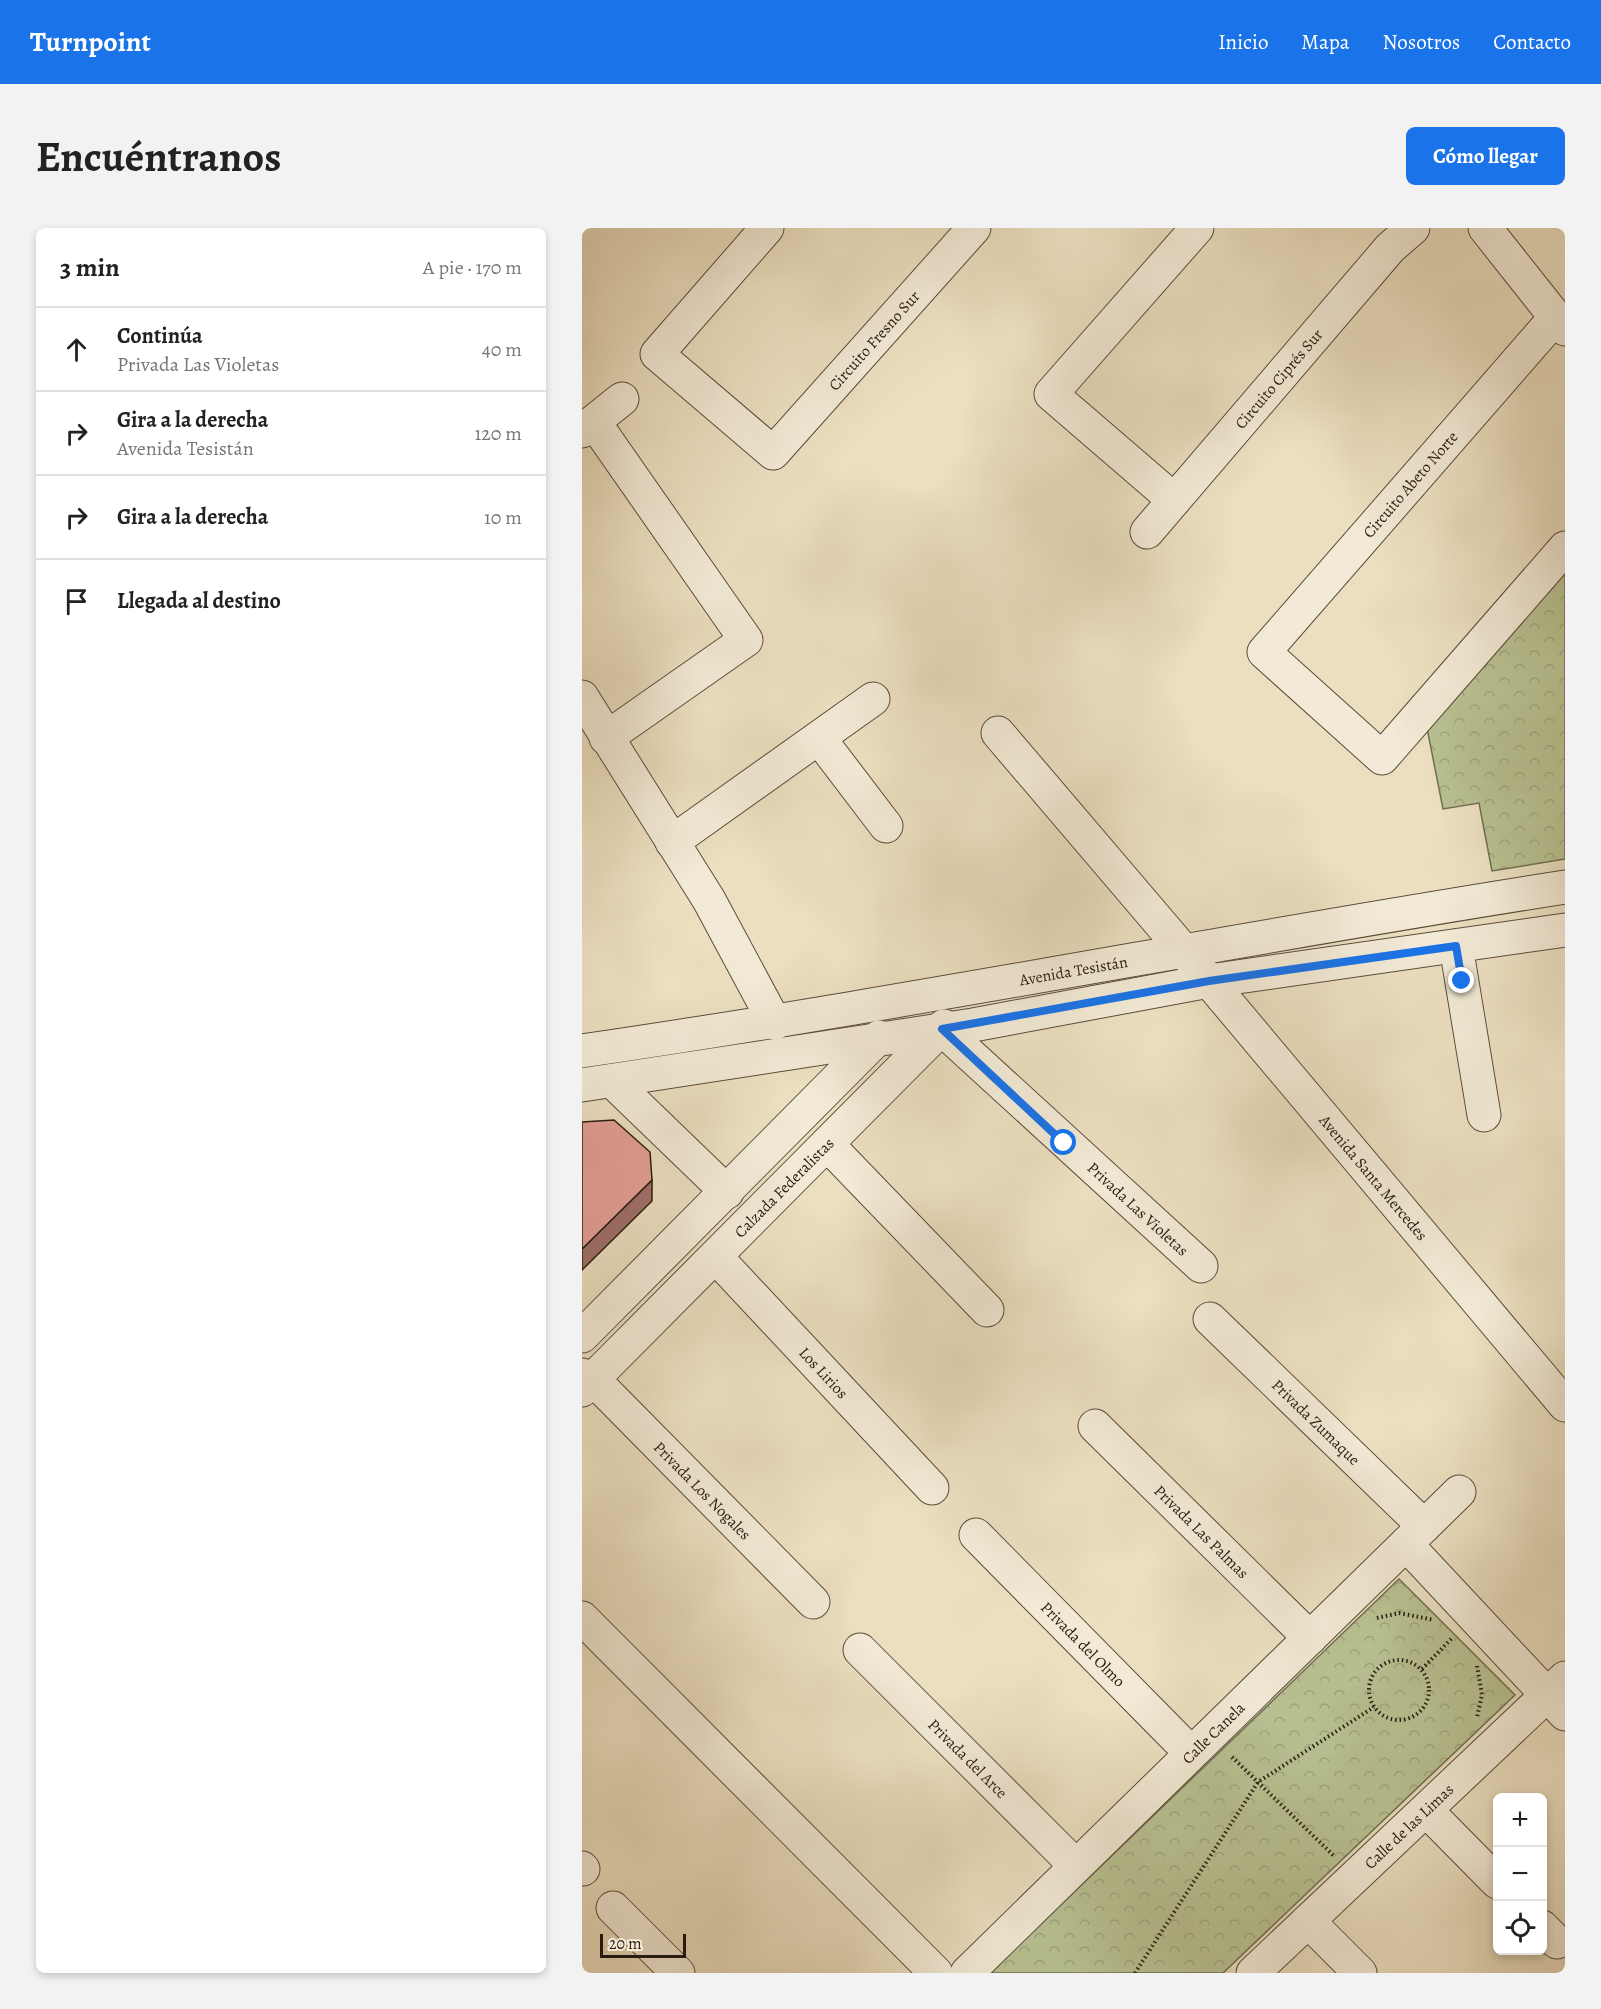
<!DOCTYPE html>
<html lang="es">
<head>
<meta charset="utf-8">
<style>
	:root { --surface:#fff; --page:#f2f2f2; --text:#222; --muted:#767676; --line:#e0e0e0; --accent:#1a73e8 }
	body { margin:0; font-family:Alegreya,serif; background:var(--page); color:var(--text) }
	.controls { position:absolute; right:18px; bottom:18px; display:grid; overflow:hidden; border-radius:9px; box-shadow:0 3px 9px #0003 }
	.controls button { width:54px; height:54px; display:grid; place-items:center; padding:0; border:0; border-bottom:2px solid var(--line); background:var(--surface); color:var(--text); font:30px sans-serif }
	.scale { position:absolute; left:18px; bottom:15px; width:86px; box-sizing:border-box; padding-left:6px; border:3px solid #291b10; border-top:0; font-size:16px; line-height:21px; white-space:nowrap; color:#291b10; -webkit-text-stroke:4px #f2ead6; paint-order:stroke }
	.stop { position:absolute; width:18px; height:18px; margin:-14px; border:4px solid #1a73e8; border-radius:50%; background:#fff }
	.stop.end { background:#1a73e8; border-color:#fff; box-shadow:0 2px 6px #0008 }
	.list { margin:0; padding:0; list-style:none }
	h2 { display:flex; justify-content:space-between; align-items:center; height:78px; margin:0; padding:0 24px; font-size:26px }
	h2 small { font-size:20px; font-weight:400; color:var(--muted) }
	.list li { display:grid; grid-template-columns:39px 1fr auto; gap:18px; align-items:center; box-sizing:border-box; height:84px; padding:0 24px; border-top:2px solid var(--line) }
	.list b { display:block; font-size:22px; white-space:nowrap }
	.list p { margin:0; font-size:20px; white-space:nowrap; color:var(--muted) }
	.list em { font-size:20px; font-style:normal; color:var(--muted) }
	.icon { flex:none; width:33px; height:33px; fill:none; stroke:currentColor; stroke-width:2; stroke-linecap:round; stroke-linejoin:round }
	.map { position:relative; flex:none; width:983px; height:1745px; overflow:hidden; border-radius:9px }
	header { display:flex; align-items:center; gap:36px; box-sizing:border-box; height:84px; padding:0 30px; background:var(--accent); color:#fff }
	header strong { font-size:28px }
	nav { display:flex; gap:33px; margin-inline-start:auto; font-size:21px }
	.intro { display:flex; align-items:center; justify-content:space-between; box-sizing:border-box; height:144px; padding:0 36px }
	h1 { margin:0; font-size:42px }
	.button { padding:15px 27px; border-radius:9px; background:var(--accent); color:#fff; font-size:21px; font-weight:700 }
	main { display:flex; gap:36px; padding:0 36px }
	aside { flex:1; background:var(--surface); border-radius:9px; box-shadow:0 3px 9px #0003 }
	.map>svg:first-child { display:block }
	.forest { fill:url(#forest-crowns); stroke:#706e51; stroke-width:1.5 }
	.lines { fill:none; stroke-linecap:round; stroke-linejoin:round }
	.minor-casing { stroke:#5a4c3c; stroke-width:35 }
	.path { stroke:#291b10; stroke-width:4; stroke-dasharray:1.5 3; stroke-linecap:butt }
	.minor { stroke:#f2ead6; stroke-width:33 }
	.shaded-wall { fill:#9e6f68; stroke:#291b10; stroke-width:1.5 }
	.building { fill:#e29f95; stroke:#291b10; stroke-width:1.5 }
	.route { stroke:#1a73e8; stroke-width:8 }
	.labels { text-anchor:middle; stroke-width:5; stroke-linejoin:round; paint-order:stroke }
	.street-label { font-size:16px; fill:#291b10; stroke:#f2ead6 }
</style>
</head>
<body>
<header>
<strong>Turnpoint</strong>
<nav><a>Inicio</a><a>Mapa</a><a>Nosotros</a><a>Contacto</a></nav>
</header>
<div class="intro"><h1>Encuéntranos</h1><a class="button">Cómo llegar</a></div>
<main>
<aside>
<h2>3 min<small>A pie · 170 m</small></h2>
<ul class="list">
<li><svg class="icon" aria-label="ahead" viewBox="0 0 24 24"><path d="M12 20V5M6 11l6-6 6 6"/></svg><div><b>Continúa</b><p>Privada Las Violetas</p></div><em>40 m</em></li>
<li><svg class="icon" aria-label="right" viewBox="0 0 24 24"><path d="M7 20v-9h11M14 6l5 5-5 5"/></svg><div><b>Gira a la derecha</b><p>Avenida Tesistán</p></div><em>120 m</em></li>
<li><svg class="icon" aria-label="right" viewBox="0 0 24 24"><path d="M7 20v-9h11M14 6l5 5-5 5"/></svg><div><b>Gira a la derecha</b></div><em>10 m</em></li>
<li><svg class="icon" aria-label="arrive" viewBox="0 0 24 24"><path d="M6 21V4h12l-3 4 3 4H6"/></svg><div><b>Llegada al destino</b></div></li>
</ul>
</aside>
<div class="map">
<svg width="983" height="1745" viewBox="0 0 983 1745">
	<defs>
		<pattern id="forest-crowns" width="20" height="18" patternUnits="userSpaceOnUse" patternTransform="scale(1.5)"><rect width="20" height="18" fill="#b8c192"/><path d="M2 6a3 3 0 1 1 6 0M12 15a3 3 0 1 1 6 0" fill="none" stroke="#9ea57d"/></pattern>
	</defs>
	<rect width="100%" height="100%" fill="#ebdfc0"/>
	<filter id="stains"><feTurbulence type="fractalNoise" baseFrequency=".00333" numOctaves="4"/><feColorMatrix values="0 0 0 0 .2 0 0 0 0 .09 0 0 0 0 .02 0 0 0 .5 -.17"/></filter>
	<radialGradient id="worn" r=".72"><stop offset=".6" stop-color="#630" stop-opacity="0"/><stop offset="1" stop-color="#630" stop-opacity=".3"/></radialGradient>
	<g class="forest">
		<path d="M 983,337 L 983,631 L 910,643 L 897,575 L 861,581 L 844,495 Z"/>
		<path d="M 817,1351 L 933,1467 L 641,1745 L 408,1745 Z"/>
	</g>
	<g class="lines">
		<g class="minor-casing">
			<g id="minor">
				<path id="s1" d="M 185,0 L 75,126 L 191,225 L 392,0"/>
				<path d="M 903,0 L 983,101"/>
				<path d="M 974,89 L 682,424 L 800,530 L 983,320"/>
				<path d="M 12,194 L 164,412 L 24,510"/>
				<path d="M 0,203 L 40,171"/>
				<path d="M 592,272 L 469,166 L 615,0"/>
				<path id="s2" d="M 565,304 L 808,20 L 831,0"/>
				<path d="M 0,469 L 127,672 L 193,795"/>
				<path id="s3" d="M 416,505 L 601,722 L 983,1177"/>
				<path d="M 237,510 L 304,598"/>
				<path d="M 90,614 L 291,471"/>
				<path d="M 874,718 L 902,887"/>
				<path id="s4" d="M 360,801 L 619,1038"/>
				<path id="s5" d="M 0,823 C 329,775 655,710 983,659"/>
				<path d="M 30,853 L 145,964"/>
				<path d="M 0,857 L 391,797 L 627,753 L 983,702"/>
				<path d="M 245,916 L 405,1082"/>
				<path id="s6" d="M 134,1029 L 350,1260"/>
				<path id="s7" d="M 628,1091 L 842,1298"/>
				<path d="M 0,1108 L 297,809"/>
				<path id="s8" d="M 0,1147 L 11,1151 L 231,1374"/>
				<path id="s9" d="M 0,1162 L 362,798"/>
				<path id="s10" d="M 513,1198 L 728,1410"/>
				<path id="s11" d="M 394,1307 L 609,1525"/>
				<path d="M 824,1316 L 983,1486"/>
				<path d="M 0,1390 L 354,1745"/>
				<path id="s12" d="M 278,1422 L 494,1638"/>
				<path d="M 844,1582 L 915,1654"/>
				<path d="M 0,1640 L 1,1641"/>
				<path d="M 31,1680 L 96,1745"/>
				<path d="M 726,1693 L 778,1745"/>
				<path d="M 960,1699 L 975,1714"/>
				<path id="s13" d="M 385,1745 L 877,1264"/>
				<path id="s14" d="M 671,1745 L 983,1450"/>
			</g>
		</g>
		<g class="path">
			<path d="M 795,1390 L 817,1385 L 852,1392"/>
			<circle cx="817" cy="1462" r="30"/>
			<path d="M 895,1438 L 900,1467 L 895,1489"/>
			<path d="M 840,1441 L 871,1409"/>
			<path d="M 650,1529 L 752,1628"/>
			<path d="M 553,1745 L 676,1554 L 792,1479"/>
		</g>
		<use href="#minor" class="minor"/>
	</g>
	<path class="shaded-wall" d="M 70,952 L 70,973 L 0,1042 L 0,1021 Z"/>
	<path class="building" d="M 32,892 L 68,924 L 70,952 L 0,1021 L 0,894 Z"/>
	<g class="lines">
		<path class="route" d="M 482,915 L 360,801 L 627,753 L 874,718 L 880,753"/>
	</g>
	<g class="labels">
		<g class="street-label">
			<text dy="6" stroke="none"><textPath href="#s1" startOffset="471">Circuito Fresno Sur</textPath></text>
			<text dy="6" stroke="none"><textPath href="#s2" startOffset="202">Circuito Ciprés Sur</textPath></text>
			<text transform="translate(828 256) rotate(-49)" y="6">Circuito Abeto Norte</text>
			<text dy="6" stroke="none"><textPath href="#s5" startOffset="498">Avenida Tesistán</textPath></text>
			<text dy="6" stroke="none"><textPath href="#s3" startOffset="582">Avenida Santa Mercedes</textPath></text>
			<text dy="6" stroke="none"><textPath href="#s9" startOffset="286">Calzada Federalistas</textPath></text>
			<text dy="6" stroke="none"><textPath href="#s4" startOffset="266">Privada Las Violetas</textPath></text>
			<text dy="6" stroke="none"><textPath href="#s6" startOffset="158">Los Lirios</textPath></text>
			<text dy="6" stroke="none"><textPath href="#s7" startOffset="148">Privada Zumaque</textPath></text>
			<text dy="6" stroke="none"><textPath href="#s8" startOffset="168">Privada Los Nogales</textPath></text>
			<text dy="6" stroke="none"><textPath href="#s10" startOffset="150">Privada Las Palmas</textPath></text>
			<text dy="6" stroke="none"><textPath href="#s11" startOffset="153">Privada del Olmo</textPath></text>
			<text dy="6" stroke="none"><textPath href="#s13" startOffset="344">Calle Canela</textPath></text>
			<text dy="6" stroke="none"><textPath href="#s12" startOffset="153">Privada del Arce</textPath></text>
			<text dy="6" stroke="none"><textPath href="#s14" startOffset="214">Calle de las Limas</textPath></text>
		</g>
	</g>
	<rect width="100%" height="100%" filter="url(#stains)"/>
	<rect width="100%" height="100%" fill="url(#worn)"/>
</svg>
<div class="controls">
<button>+</button>
<button>−</button>
<button><svg class="icon" aria-label="locate" viewBox="0 0 24 24"><circle cx="12" cy="12" r="6"/><path d="M12 2v4M12 18v4M2 12h4M18 12h4"/></svg></button>
</div>
<div class="scale">20 m</div>
<div class="stop" style="left:482px;top:915px"></div>
<div class="stop end" style="left:880px;top:753px"></div>
</div>
</main>
</body>
</html>
